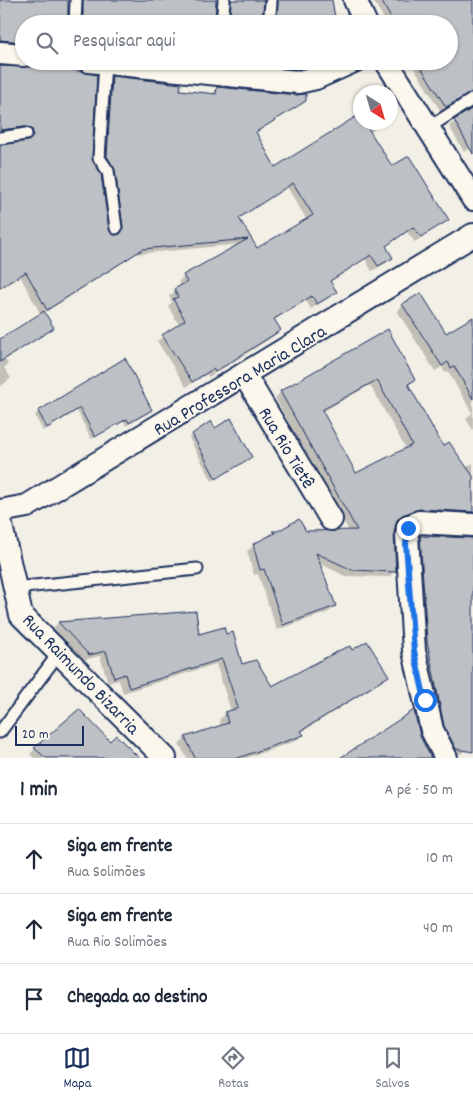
<!DOCTYPE html>
<html lang="pt">
<head>
<meta charset="utf-8">
<style>
	:root { --surface:#fff; --page:#f2f2f3; --text:#1f2937; --muted:#747a83; --line:#e0e1e3; --accent:#1b2f5e }
	body { margin:0; font-family:Dekko,sans-serif; background:var(--page); color:var(--text) }
	.compass { position:absolute; left:353px; top:85px; width:45px; height:45px; border-radius:50%; background:var(--surface); box-shadow:0 1px 4px #0004; rotate:143deg }
	.scale { position:absolute; left:15px; bottom:12px; width:69px; box-sizing:border-box; padding-left:5px; border:2px solid #1b2f5e; border-top:0; font-size:14px; line-height:18px; white-space:nowrap; color:#1b2f5e; -webkit-text-stroke:4px #fbf7ec; paint-order:stroke }
	.stop { position:absolute; width:15px; height:15px; margin:-11px; border:4px solid #1a73e8; border-radius:50%; background:#fff }
	.stop.end { background:#1a73e8; border-color:#fff; box-shadow:0 1px 5px #0008 }
	.list { margin:0; padding:0; list-style:none }
	h2 { display:flex; justify-content:space-between; align-items:center; height:65px; margin:0; padding:0 20px; font-size:21px }
	h2 small { font-size:16px; font-weight:400; color:var(--muted) }
	.list li { display:grid; grid-template-columns:32px 1fr auto; gap:15px; align-items:center; box-sizing:border-box; height:70px; padding:0 20px; border-top:1px solid var(--line) }
	.list b { display:block; font-size:19px; white-space:nowrap }
	.list p { margin:0; font-size:16px; white-space:nowrap; color:var(--muted) }
	.list em { font-size:16px; font-style:normal; color:var(--muted) }
	.icon { flex:none; width:28px; height:28px; fill:none; stroke:currentColor; stroke-width:2; stroke-linecap:round; stroke-linejoin:round }
	.map { position:relative; flex:none; width:473px; height:758px; overflow:hidden }
	.search { position:absolute; background:var(--surface); box-shadow:0 1px 4px #0004; left:15px; right:15px; top:15px; height:55px; display:flex; align-items:center; gap:12px; box-sizing:border-box; padding:0 18px; border-radius:28px; color:var(--muted); font-size:19px }
	.sheet { height:275px; background:var(--surface) }
	nav { display:flex; justify-content:space-around; align-items:center; box-sizing:border-box; height:70px; border-top:1px solid var(--line); background:var(--surface); font-size:14px; color:var(--muted) }
	nav a { display:grid; justify-items:center; gap:2px }
	nav .on { color:var(--accent) }
	.map>svg:first-child { display:block }
	.shadow { fill:#0003; fill-rule:evenodd }
	.building { fill:#bdc0c4; stroke:#1b2f5e; fill-rule:evenodd }
	.lines { fill:none; stroke-linecap:round; stroke-linejoin:round }
	.lane-casing { stroke:#1b2f5e; stroke-width:15 }
	.street-casing { stroke:#1b2f5e; stroke-width:26 }
	.lane { stroke:#fbf7ec; stroke-width:11 }
	.street { stroke:#fbf7ec; stroke-width:22 }
	.route { stroke:#1a73e8; stroke-width:6 }
	.labels { text-anchor:middle; stroke-width:4; stroke-linejoin:round; paint-order:stroke }
	.street-label { font-size:19px; fill:#1b2f5e; stroke:#fbf7ec }
</style>
</head>
<body>
<div class="map">
<svg width="473" height="758" viewBox="0 0 473 758">
	<rect width="100%" height="100%" fill="#f2efe6"/>
	<filter id="ink" filterUnits="userSpaceOnUse"><feTurbulence type="fractalNoise" baseFrequency=".02" numOctaves="2"/><feDisplacementMap in="SourceGraphic" scale="10" xChannelSelector="R" yChannelSelector="G"/><feConvolveMatrix kernelMatrix="1 2 1 2 8 2 1 2 1" color-interpolation-filters="sRGB"/></filter>
	<g filter="url(#ink)">
		<g class="shadow">
			<path d="M 0,0 L 68,0 L 66,24 L 24,24 L 24,50 L 0,46 Z"/>
			<path d="M 73,0 L 215,0 L 214,24 L 78,24 Z"/>
			<path d="M 221,0 L 325,0 L 335,24 L 272,24 L 269,2 L 263,1 L 261,24 L 225,24 Z"/>
			<path d="M 373,0 L 473,0 L 473,99 L 470,97 L 463,97 L 441,112 L 410,61 L 449,61 L 449,24 L 387,24 Z"/>
			<path d="M 32,61 L 75,61 L 80,72 L 90,158 L 109,234 L 118,235 L 110,176 L 102,162 L 106,83 L 112,78 L 178,92 L 212,94 L 217,88 L 305,100 L 255,133 L 275,169 L 360,116 L 360,122 L 374,122 L 377,127 L 369,134 L 391,168 L 447,219 L 415,242 L 407,232 L 385,247 L 392,257 L 386,263 L 372,271 L 365,259 L 330,282 L 336,292 L 330,297 L 311,309 L 306,301 L 274,320 L 280,330 L 274,336 L 209,377 L 207,374 L 186,387 L 157,341 L 179,325 L 168,306 L 172,302 L 169,296 L 181,287 L 178,282 L 184,276 L 241,244 L 136,254 L 44,313 L 53,328 L 5,360 L 8,364 L 4,368 L 11,378 L 0,387 L 0,340 L 41,315 L 20,276 L 0,289 L 0,146 L 27,142 L 28,138 L 0,135 L 0,67 L 30,68 ZM 287,187 L 307,220 L 256,250 L 238,219 Z"/>
			<path d="M 195,61 L 257,61 L 250,70 Z"/>
			<path d="M 263,61 L 326,61 L 311,68 L 303,68 L 299,72 L 267,71 Z"/>
			<path d="M 473,109 L 473,146 L 464,152 L 449,126 Z"/>
			<path d="M 403,305 L 445,334 L 473,318 L 473,430 L 466,419 L 472,413 L 448,371 L 445,373 L 442,367 L 435,371 L 397,311 Z"/>
			<path d="M 388,330 L 414,380 L 408,386 L 443,448 L 466,468 L 473,463 L 473,521 L 407,515 L 397,520 L 394,525 L 395,571 L 389,577 L 345,576 L 319,563 L 335,606 L 329,612 L 277,630 L 258,574 L 254,575 L 247,551 L 273,532 L 349,531 L 275,398 L 281,392 ZM 370,385 L 406,449 L 355,475 L 322,412 Z"/>
			<path d="M 125,360 L 151,409 L 148,413 L 126,426 L 124,421 L 91,439 L 77,411 L 43,431 L 35,416 L 38,412 Z"/>
			<path d="M 214,429 L 251,457 L 212,481 L 189,438 L 193,435 Z"/>
			<path d="M 421,537 L 473,538 L 473,754 L 471,747 L 454,758 L 439,732 L 421,647 L 415,543 Z"/>
			<path d="M 195,612 L 198,636 L 271,688 L 352,652 L 387,676 L 381,682 L 300,733 L 302,735 L 296,741 L 246,758 L 187,758 L 179,744 L 185,738 L 221,726 L 219,719 L 231,711 L 216,664 L 123,693 L 119,680 L 108,683 L 100,656 L 83,660 L 52,629 L 58,623 Z"/>
			<path d="M 110,742 L 134,755 L 136,753 L 141,758 L 34,758 L 30,754 L 35,749 Z"/>
		</g>
		<g class="building">
			<path d="M 0,0 L 68,0 L 68,24 L 24,24 L 24,42 L 0,40 Z"/>
			<path d="M 83,0 L 216,0 L 215,24 L 83,24 Z"/>
			<path d="M 231,0 L 264,0 L 262,24 L 230,24 Z"/>
			<path d="M 278,0 L 332,0 L 336,24 L 277,24 Z"/>
			<path d="M 381,0 L 473,0 L 473,92 L 446,107 L 417,61 L 449,61 L 449,24 L 394,24 Z"/>
			<path d="M 272,61 L 306,61 L 306,67 L 297,69 L 272,66 Z"/>
			<path d="M 0,66 L 64,68 L 97,75 L 92,158 L 101,174 L 109,229 L 114,235 L 120,234 L 123,227 L 115,170 L 107,156 L 112,76 L 181,84 L 180,90 L 216,94 L 217,87 L 297,95 L 306,94 L 306,101 L 256,132 L 275,167 L 360,114 L 360,122 L 364,122 L 392,166 L 409,156 L 449,220 L 421,237 L 413,227 L 386,246 L 393,258 L 378,266 L 371,255 L 330,281 L 337,292 L 317,304 L 312,296 L 274,319 L 281,330 L 215,372 L 213,369 L 192,382 L 162,335 L 185,320 L 173,299 L 178,297 L 174,289 L 187,282 L 183,275 L 248,239 L 143,249 L 47,310 L 26,272 L 0,288 L 0,145 L 28,141 L 33,133 L 32,129 L 25,127 L 0,130 ZM 293,183 L 313,215 L 257,248 L 239,218 Z"/>
			<path d="M 473,108 L 473,154 L 454,120 Z"/>
			<path d="M 421,293 L 446,333 L 473,317 L 473,399 L 454,366 L 451,368 L 448,362 L 442,366 L 402,304 Z"/>
			<path d="M 44,311 L 54,328 L 0,362 L 0,339 Z"/>
			<path d="M 388,329 L 415,380 L 408,384 L 443,446 L 449,442 L 473,476 L 473,512 L 420,509 L 402,515 L 397,520 L 394,533 L 396,572 L 352,570 L 316,553 L 336,606 L 283,625 L 264,569 L 260,570 L 253,544 L 275,533 L 272,531 L 278,531 L 299,519 L 306,531 L 357,530 L 280,391 ZM 377,380 L 412,445 L 356,473 L 322,410 Z"/>
			<path d="M 125,358 L 152,410 L 129,423 L 127,419 L 95,437 L 80,408 L 47,428 L 38,411 Z"/>
			<path d="M 231,418 L 252,457 L 216,479 L 192,434 L 211,421 L 215,428 Z"/>
			<path d="M 420,536 L 473,538 L 473,752 L 456,749 L 444,726 L 427,641 Z"/>
			<path d="M 196,611 L 199,634 L 224,627 L 226,634 L 233,632 L 242,664 L 256,660 L 272,686 L 340,650 L 350,646 L 352,650 L 367,641 L 389,676 L 301,731 L 304,735 L 238,758 L 195,758 L 185,737 L 228,723 L 225,712 L 238,708 L 222,659 L 129,688 L 125,674 L 114,678 L 106,651 L 89,655 L 58,622 Z"/>
			<path d="M 79,709 L 110,741 L 116,735 L 139,758 L 46,758 L 34,748 Z"/>
			<path d="M 414,710 L 420,736 L 431,758 L 340,758 Z"/>
		</g>
		<g class="lines">
			<g class="lane-casing">
				<g id="lane">
					<path d="M 75,24 L 76,0"/>
					<path d="M 222,24 L 224,0"/>
					<path d="M 269,24 L 271,3"/>
					<path d="M 105,63 L 99,158 L 108,171 L 116,228"/>
					<path d="M 263,80 L 265,61"/>
					<path d="M 428,128 L 473,99"/>
					<path d="M 0,138 L 26,134"/>
					<path d="M 15,588 L 197,569"/>
					<path d="M 0,732 L 59,653"/>
				</g>
			</g>
			<g class="street-casing">
				<g id="street">
					<path d="M 355,0 L 366,24"/>
					<path d="M 0,53 L 24,55"/>
					<path d="M 89,61 L 298,82 L 316,78 L 354,61"/>
					<path d="M 386,61 L 473,199"/>
					<path d="M 245,376 L 331,519"/>
					<path d="M 0,511 L 27,506 L 473,235"/>
					<path d="M 0,521 L 21,615 L 165,758"/>
					<path d="M 446,758 L 432,730 L 414,651 L 407,535 L 408,527 L 419,522 L 473,525"/>
				</g>
			</g>
			<use href="#lane" class="lane"/>
			<use href="#street" class="street"/>
		</g>
	</g>
	<g class="lines" filter="url(#ink)">
		<path class="route" d="M 408,528 L 406,544 L 414,651 L 425,700"/>
	</g>
	<g class="labels">
		<g class="street-label">
			<text transform="translate(239 379) rotate(-31)" y="7">Rua Professora Maria Clara</text>
			<text transform="translate(288 447) rotate(59)" y="7">Rua Rio Tietê</text>
			<text transform="translate(82 673) rotate(46)" y="7">Rua Raimundo Bizarria</text>
		</g>
	</g>
</svg>
<svg class="compass" viewBox="-18 -18 36 36"><path d="M0-13l5 13h-10z" fill="#e53935"/><path d="M0 13l5-13h-10z" fill="#747a83"/></svg>
<div class="scale">20 m</div>
<div class="stop" style="left:425px;top:700px"></div>
<div class="stop end" style="left:408px;top:528px"></div>
<div class="search"><svg class="icon" aria-label="search" viewBox="0 0 24 24"><circle cx="10" cy="10" r="6"/><path d="M15 15l6 6"/></svg>Pesquisar aqui</div>
</div>
<section class="sheet">
<h2>1 min<small>A pé · 50 m</small></h2>
<ul class="list">
<li><svg class="icon" aria-label="ahead" viewBox="0 0 24 24"><path d="M12 20V5M6 11l6-6 6 6"/></svg><div><b>Siga em frente</b><p>Rua Solimões</p></div><em>10 m</em></li>
<li><svg class="icon" aria-label="ahead" viewBox="0 0 24 24"><path d="M12 20V5M6 11l6-6 6 6"/></svg><div><b>Siga em frente</b><p>Rua Rio Solimões</p></div><em>40 m</em></li>
<li><svg class="icon" aria-label="arrive" viewBox="0 0 24 24"><path d="M6 21V4h12l-3 4 3 4H6"/></svg><div><b>Chegada ao destino</b></div></li>
</ul>
</section>
<nav>
<a class="on"><svg class="icon" aria-label="map" viewBox="0 0 24 24"><path d="M3 6l6-2 6 2 6-2v14l-6 2-6-2-6 2zM9 4v14M15 6v14"/></svg>Mapa</a>
<a><svg class="icon" aria-label="directions" viewBox="0 0 24 24"><path d="M12 3l9 9-9 9-9-9zM9 14v-3h6M13 9l2 2-2 2"/></svg>Rotas</a>
<a><svg class="icon" aria-label="saved" viewBox="0 0 24 24"><path d="M7 4h10v16l-5-4-5 4z"/></svg>Salvos</a>
</nav>
</body>
</html>
